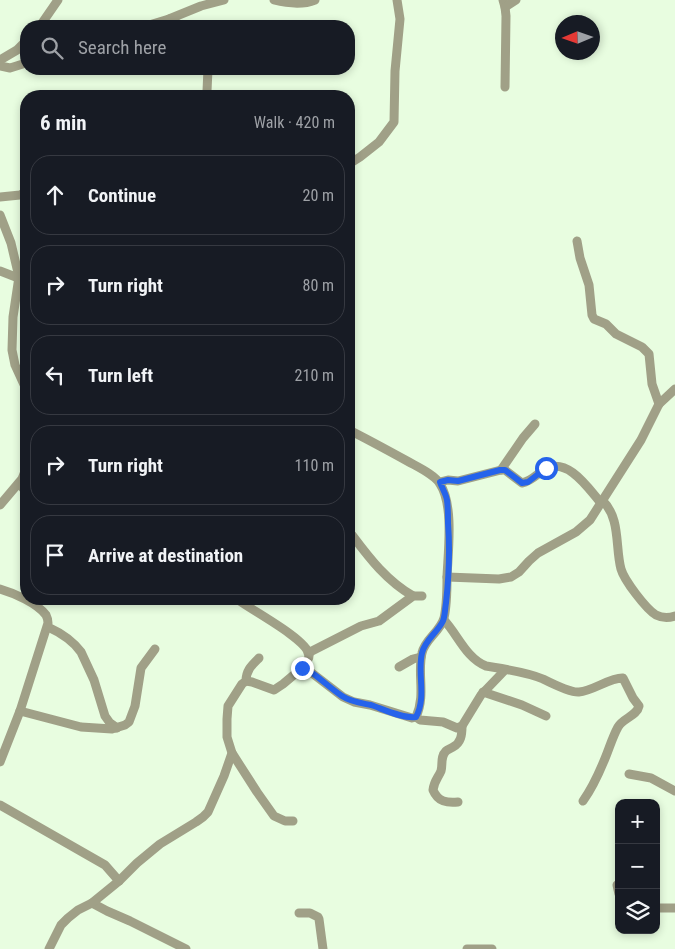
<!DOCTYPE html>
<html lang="en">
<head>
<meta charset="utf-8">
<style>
	:root { --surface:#171b24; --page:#20242c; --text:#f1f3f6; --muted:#9ea1a6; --line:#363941 }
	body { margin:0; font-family:"Roboto Condensed",sans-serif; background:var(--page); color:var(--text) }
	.controls { position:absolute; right:15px; bottom:15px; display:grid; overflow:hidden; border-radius:10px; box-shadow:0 2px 8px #0003 }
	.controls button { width:45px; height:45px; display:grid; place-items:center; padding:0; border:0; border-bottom:1px solid var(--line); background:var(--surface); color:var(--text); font:25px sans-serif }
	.compass { position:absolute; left:555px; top:15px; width:45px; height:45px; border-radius:50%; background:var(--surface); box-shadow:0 2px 8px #0003; rotate:268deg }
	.stop { position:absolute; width:15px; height:15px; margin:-11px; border:4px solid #2563eb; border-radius:50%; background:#fff }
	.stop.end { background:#2563eb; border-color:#fff; box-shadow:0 1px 5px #0008 }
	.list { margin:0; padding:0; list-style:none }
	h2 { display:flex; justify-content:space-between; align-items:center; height:65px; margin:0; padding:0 20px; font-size:21px }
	h2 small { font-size:16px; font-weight:400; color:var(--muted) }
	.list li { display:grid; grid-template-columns:32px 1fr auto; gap:15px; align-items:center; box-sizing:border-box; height:80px; margin:0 10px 10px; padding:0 10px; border:1px solid var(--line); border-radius:20px }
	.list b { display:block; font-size:19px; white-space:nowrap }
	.list em { font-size:16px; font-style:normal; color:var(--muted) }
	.icon { flex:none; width:28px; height:28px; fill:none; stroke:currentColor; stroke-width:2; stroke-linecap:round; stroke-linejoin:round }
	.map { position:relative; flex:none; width:675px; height:949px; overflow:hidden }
	.search { position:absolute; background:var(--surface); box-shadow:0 2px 8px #0003; left:20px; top:20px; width:335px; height:55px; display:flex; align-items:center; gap:12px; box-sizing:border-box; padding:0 18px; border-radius:20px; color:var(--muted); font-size:19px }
	.panel { position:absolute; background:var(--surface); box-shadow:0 2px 8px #0003; left:20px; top:90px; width:335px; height:515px; border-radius:20px }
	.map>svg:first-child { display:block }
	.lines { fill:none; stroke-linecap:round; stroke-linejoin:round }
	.street { stroke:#a0a087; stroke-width:9 }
	.route { stroke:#2563eb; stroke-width:6 }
</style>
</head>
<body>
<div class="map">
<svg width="675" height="949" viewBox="0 0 675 949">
	<rect width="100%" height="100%" fill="#e8fde0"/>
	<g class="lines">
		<g class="street">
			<path d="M 274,0 C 286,3 303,5 315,0"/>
			<path d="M 503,0 L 505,7 L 506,16 L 505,87"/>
			<path d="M 505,7 L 516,0"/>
			<path d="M 169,19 L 182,26"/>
			<path d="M 40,26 L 58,0"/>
			<path d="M 146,26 L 169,19 L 201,6 L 224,0"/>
			<path d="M 0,60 L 17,50 L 26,41"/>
			<path d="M 0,66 L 10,68 L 26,63"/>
			<path d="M 204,96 L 207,91 L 208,69"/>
			<path d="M 349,164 L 360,157 L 379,142 L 394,122 L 395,71 L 400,19 L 397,0"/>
			<path d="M 0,197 L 20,195 L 26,192"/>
			<path d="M 0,215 L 11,243 L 19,277 L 13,317 L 12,350 L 15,365 L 26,389"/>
			<path d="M 577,241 L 580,258 L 589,285 L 592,315 L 594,319 L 606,324 L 616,334 L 642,347 L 649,354 L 652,384 L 659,404"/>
			<path d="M 0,271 L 26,281"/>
			<path d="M 501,470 L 523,438 L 535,424"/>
			<path d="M 440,482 L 448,480 L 458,481 L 501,470 L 505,470 L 522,483 C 532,481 537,474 545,469 C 568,457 588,488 601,503"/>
			<path d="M 19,483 L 26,492"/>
			<path d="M 602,500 C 621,518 615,547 621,569 C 624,580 646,609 656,615 C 662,618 669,618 675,616"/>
			<path d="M 0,505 L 22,479 L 26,469"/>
			<path d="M 349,534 L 352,535 C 370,559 387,581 413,596"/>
			<path d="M 447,577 L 499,579 L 511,577 L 519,572 L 529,561 L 538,553 L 576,532 L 590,520 L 641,440 L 659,404 L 675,389"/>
			<path d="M 0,589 C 14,593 37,603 46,615 C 47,617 48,621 48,623 L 20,711 L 0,762"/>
			<path d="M 237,599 C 251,610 305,638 309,654 C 310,659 305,664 302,668"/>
			<path d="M 444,620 C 458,635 466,658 486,666 C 504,669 527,672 543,679 C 551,683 571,693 579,692 C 593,691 611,677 623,678 L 633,698 L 639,706 C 637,716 623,718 618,727 C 613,736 610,746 606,756 C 600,771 593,787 583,801"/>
			<path d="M 48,627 C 59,632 73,641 81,652 L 94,680 L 105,716 L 110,723 L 117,728"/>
			<path d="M 308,653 L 361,626 L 379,621 L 413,596 L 422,596"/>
			<path d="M 399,667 L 413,659 L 421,657"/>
			<path d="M 246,681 L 252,682 L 274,690 L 283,684 L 302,668 L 308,670 L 343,697 L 354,702 L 370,705 L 412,718 L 416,717 C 426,695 417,674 422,653 C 425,639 440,632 444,618 C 447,605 447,590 447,577 C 448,552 454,505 440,484 C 435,475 418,467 409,462 C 389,451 369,440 349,430"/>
			<path d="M 483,692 L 522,705 L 546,716"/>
			<path d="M 20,711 L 81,727 L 112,729 L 125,725 L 129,722 L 135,706 L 141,668 L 155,649"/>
			<path d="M 416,717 L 420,720 L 443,722 L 457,728 L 462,726 L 481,695 L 505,670"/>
			<path d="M 232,753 L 257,792 L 274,816 L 285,821 L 293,821"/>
			<path d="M 629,774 L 651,778 L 675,791"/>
			<path d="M 458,802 C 447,803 438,802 433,790 C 434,781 438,778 441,771 C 443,764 440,757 446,751 C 448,749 450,749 453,747 C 461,743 462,735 462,726"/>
			<path d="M 0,805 L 105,865 L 119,881"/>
			<path d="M 617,885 L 619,894"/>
			<path d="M 92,903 L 107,911 L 130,921 L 186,949"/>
			<path d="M 656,908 L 675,908"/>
			<path d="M 299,913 L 310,913 L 318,917 L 319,919 L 323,949"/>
			<path d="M 49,949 L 61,925 L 68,918 L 78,910 L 92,903 L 119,881 L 137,863 L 160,844 L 196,822 L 203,817 L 208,812 L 224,776 L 232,753 L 227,737 L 227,719 L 228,706 L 242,684 L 246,681 C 246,670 252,665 259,658"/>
			<path d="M 467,949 L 492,949"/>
		</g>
	</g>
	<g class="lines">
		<path class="route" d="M 302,668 L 308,670 C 320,678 330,688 342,696 C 351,702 361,703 371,705 C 383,709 403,719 416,717 C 427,696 417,674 422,653 C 425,640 437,633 443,621 C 445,616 445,608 446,603 C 449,576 450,549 448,523 C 448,515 448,507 447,500 C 446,494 442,488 440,482 L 448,480 L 458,481 L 500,470 L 505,470 L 522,483 L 528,482 L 546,468"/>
	</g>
</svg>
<div class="controls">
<button>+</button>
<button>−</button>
<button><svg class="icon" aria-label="layers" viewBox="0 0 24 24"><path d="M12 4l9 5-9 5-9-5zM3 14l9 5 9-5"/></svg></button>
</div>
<svg class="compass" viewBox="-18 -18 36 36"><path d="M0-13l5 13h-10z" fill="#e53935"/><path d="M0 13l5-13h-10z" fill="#9ea1a6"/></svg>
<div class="stop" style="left:546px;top:468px"></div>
<div class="stop end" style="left:302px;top:668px"></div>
<div class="search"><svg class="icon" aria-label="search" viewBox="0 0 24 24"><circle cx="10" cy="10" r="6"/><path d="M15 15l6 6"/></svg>Search here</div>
<section class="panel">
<h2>6 min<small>Walk · 420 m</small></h2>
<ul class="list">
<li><svg class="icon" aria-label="ahead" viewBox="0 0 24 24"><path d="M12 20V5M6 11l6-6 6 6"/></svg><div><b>Continue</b></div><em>20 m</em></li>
<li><svg class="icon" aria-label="right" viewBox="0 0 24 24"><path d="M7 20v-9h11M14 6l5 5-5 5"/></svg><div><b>Turn right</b></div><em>80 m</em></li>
<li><svg class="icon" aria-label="left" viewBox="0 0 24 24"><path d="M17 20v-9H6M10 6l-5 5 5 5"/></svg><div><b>Turn left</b></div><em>210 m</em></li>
<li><svg class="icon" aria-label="right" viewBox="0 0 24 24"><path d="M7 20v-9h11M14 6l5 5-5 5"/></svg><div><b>Turn right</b></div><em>110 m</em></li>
<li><svg class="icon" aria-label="arrive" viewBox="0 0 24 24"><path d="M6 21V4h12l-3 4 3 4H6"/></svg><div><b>Arrive at destination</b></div></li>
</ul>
</section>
</div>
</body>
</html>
